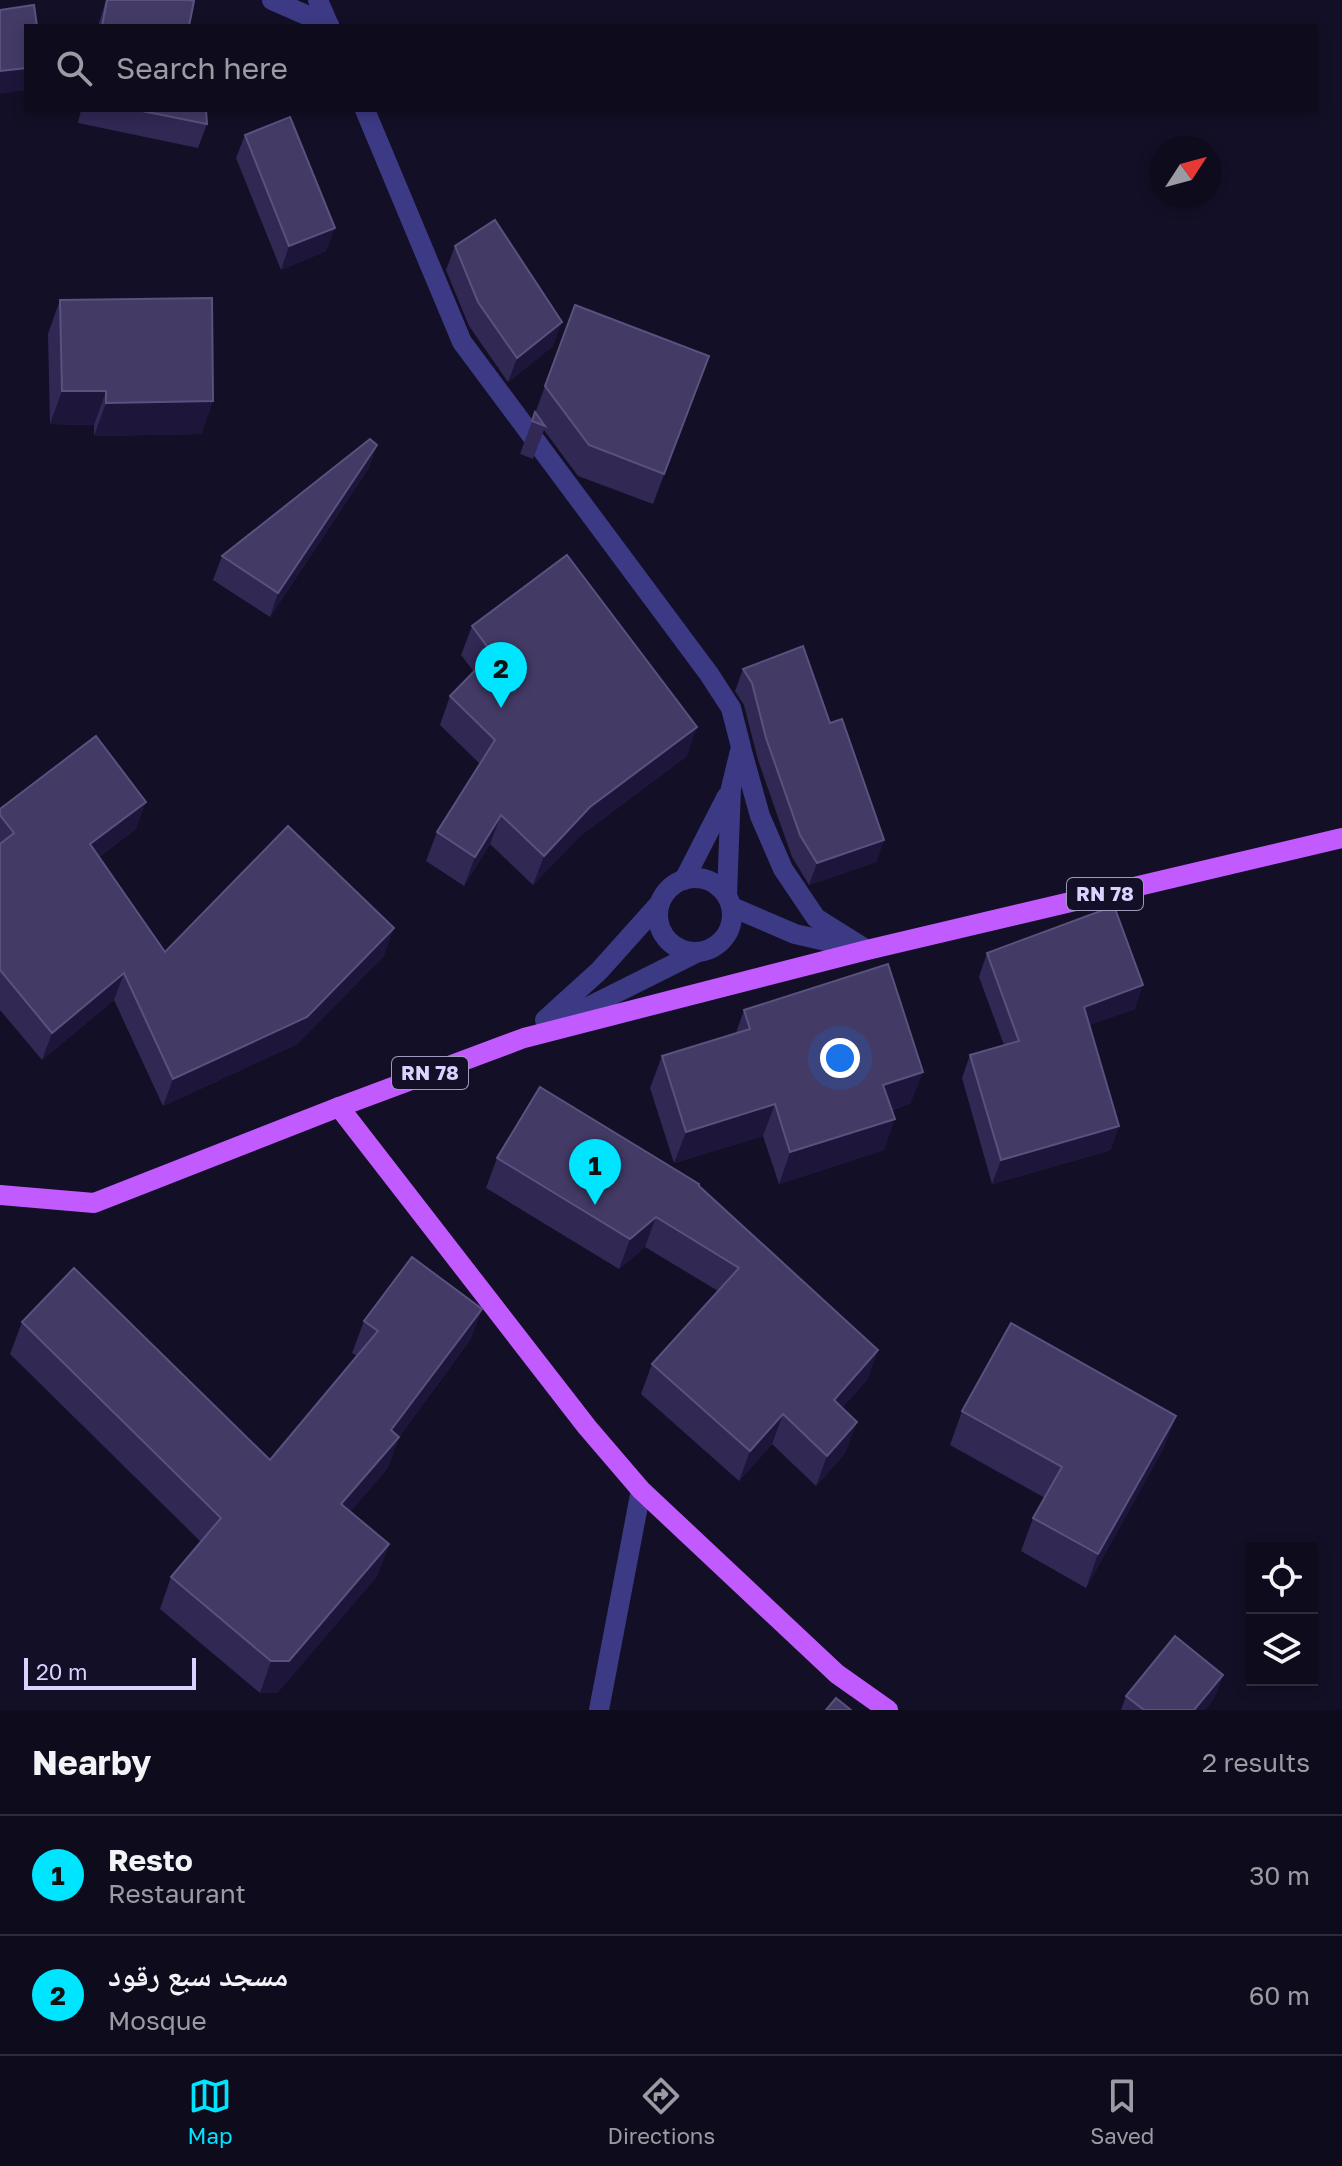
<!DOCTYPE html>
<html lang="en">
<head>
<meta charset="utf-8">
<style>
	:root { --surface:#0e0b1c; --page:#1c1929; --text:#f1f3f6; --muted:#9b9ba3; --line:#2e2b3b; --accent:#00e5ff }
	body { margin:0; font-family:"Golos Text","Noto Naskh Arabic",sans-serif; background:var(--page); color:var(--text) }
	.controls { position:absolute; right:24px; bottom:24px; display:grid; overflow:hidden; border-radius:0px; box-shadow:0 4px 12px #0003 }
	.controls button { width:72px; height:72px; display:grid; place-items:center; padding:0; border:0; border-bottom:2px solid var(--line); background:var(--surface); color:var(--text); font:40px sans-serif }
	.compass { position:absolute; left:1150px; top:136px; width:72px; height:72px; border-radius:50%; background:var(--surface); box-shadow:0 4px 12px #0003; rotate:54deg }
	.scale { position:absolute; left:24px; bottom:20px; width:172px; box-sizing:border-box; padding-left:8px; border:4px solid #d9d4ff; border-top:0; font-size:22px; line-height:28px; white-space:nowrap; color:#d9d4ff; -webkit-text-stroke:6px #130f26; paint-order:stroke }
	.you { position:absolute; left:840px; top:1058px; width:28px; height:28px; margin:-20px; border:6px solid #fff; border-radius:50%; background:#1a73e8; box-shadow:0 0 0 12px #1a73e833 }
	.badge { display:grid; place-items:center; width:52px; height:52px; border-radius:50%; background:var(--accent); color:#111; font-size:26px; font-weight:700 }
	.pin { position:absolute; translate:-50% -66px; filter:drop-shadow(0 2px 4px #0008) }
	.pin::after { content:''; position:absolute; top:42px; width:28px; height:24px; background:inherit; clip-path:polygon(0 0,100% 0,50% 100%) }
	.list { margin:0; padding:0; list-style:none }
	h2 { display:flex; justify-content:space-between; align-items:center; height:104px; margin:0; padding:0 32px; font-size:34px }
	h2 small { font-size:26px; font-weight:400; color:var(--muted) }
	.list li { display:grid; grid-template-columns:52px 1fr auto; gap:24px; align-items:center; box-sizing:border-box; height:120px; padding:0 32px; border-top:2px solid var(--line) }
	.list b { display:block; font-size:30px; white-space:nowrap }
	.list p { margin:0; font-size:26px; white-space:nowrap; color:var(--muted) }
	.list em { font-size:26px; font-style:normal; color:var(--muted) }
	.icon { flex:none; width:44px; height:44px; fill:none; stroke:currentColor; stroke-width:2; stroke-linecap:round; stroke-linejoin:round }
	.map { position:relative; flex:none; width:1342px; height:1710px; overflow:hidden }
	.search { position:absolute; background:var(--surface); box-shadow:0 4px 12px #0003; left:24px; right:24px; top:24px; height:88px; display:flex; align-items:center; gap:20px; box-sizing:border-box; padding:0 28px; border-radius:0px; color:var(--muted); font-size:30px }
	.sheet { height:344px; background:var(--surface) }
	nav { display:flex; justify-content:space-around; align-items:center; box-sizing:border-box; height:112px; border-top:2px solid var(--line); background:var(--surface); font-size:22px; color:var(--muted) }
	nav a { display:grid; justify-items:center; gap:4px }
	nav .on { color:var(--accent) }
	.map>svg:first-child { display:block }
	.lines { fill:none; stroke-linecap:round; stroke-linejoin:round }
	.minor { stroke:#3d3a85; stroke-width:20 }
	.major { stroke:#c25bff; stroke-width:20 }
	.wall { fill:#312854 }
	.shaded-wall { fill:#1d163a }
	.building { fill:#433a66; stroke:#5a527e; stroke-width:2 }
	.labels { text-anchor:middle; stroke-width:6; stroke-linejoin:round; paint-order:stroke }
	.shield { fill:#130f26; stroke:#9e99be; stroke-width:2 }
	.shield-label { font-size:20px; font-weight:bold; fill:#d9d4ff }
</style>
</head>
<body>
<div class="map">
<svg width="1342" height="1710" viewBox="0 0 1342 1710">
	<rect width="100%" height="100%" fill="#130f26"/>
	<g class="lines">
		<g class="minor">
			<path d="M 272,0 L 329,25"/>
			<path d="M 318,0 L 329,26"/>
			<path d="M 365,110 L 462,342 L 709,674 L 731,708 L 741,747 L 731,788 L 727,895"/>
			<path d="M 741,748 L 760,816 L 783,869 L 816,918 L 867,950"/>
			<circle cx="695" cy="915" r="37"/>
			<path d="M 684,880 L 727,796"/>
			<path d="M 732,907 L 795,934 L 852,947"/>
			<path d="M 545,1020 L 599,971 L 660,903"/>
			<path d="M 546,1028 L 698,952"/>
			<path d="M 599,1710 L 641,1490"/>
		</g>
		<g class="major">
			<path d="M 339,1107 L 587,1427 L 641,1490 L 837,1674 L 888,1710"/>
			<path d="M 0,1195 L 94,1203 L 339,1107 L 524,1038 L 867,950 L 1342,838"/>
		</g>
	</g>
	<g class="wall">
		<path d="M 106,0 L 107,0 L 189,26 L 98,26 Z"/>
		<path d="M 81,110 L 206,110 L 207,124 L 198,148 L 78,123 Z"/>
		<path d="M 245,135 L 326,251 L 281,270 L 236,158 Z"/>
		<path d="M 455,246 L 553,346 L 508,382 L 469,326 L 446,270 Z"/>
		<path d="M 60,300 L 213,401 L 201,434 L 94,436 L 94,425 L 50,424 L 48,334 Z"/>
		<path d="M 575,305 L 709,356 L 653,504 L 578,476 L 544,430 L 533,459 L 520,454 Z"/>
		<path d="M 377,445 L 368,469 L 270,617 L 213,580 L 222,556 Z"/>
		<path d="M 472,626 L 687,756 L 580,836 L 533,885 L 490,844 L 464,886 L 426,861 L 437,832 L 480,764 L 440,725 L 450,696 L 474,672 L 461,655 Z"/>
		<path d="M 743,669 L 830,723 L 884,840 L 876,862 L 809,885 L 792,857 L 758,760 L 744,705 L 735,691 Z"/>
		<path d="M 0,809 L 136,829 L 99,857 L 165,952 L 384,956 L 297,1044 L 163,1106 L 114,1000 L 42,1060 L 0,1010 Z"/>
		<path d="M 987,953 L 1135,1009 L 1089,1025 L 1111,1150 L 992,1184 L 962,1078 L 970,1055 L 1004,1045 L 979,977 Z"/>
		<path d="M 744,1010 L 911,1103 L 892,1110 L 884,1150 L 779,1184 L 763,1136 L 674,1163 L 650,1088 L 662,1056 L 736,1033 Z"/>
		<path d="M 497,1158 L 699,1186 L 878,1350 L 867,1380 L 842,1408 L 846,1452 L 816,1486 L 772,1444 L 739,1481 L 641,1394 L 652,1364 L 718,1291 L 645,1247 L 619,1269 L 486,1188 Z"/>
		<path d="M 482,1309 L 470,1340 L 399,1437 L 387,1469 L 350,1512 L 389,1544 L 377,1576 L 277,1693 L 260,1693 L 160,1609 L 171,1577 L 201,1542 L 10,1354 L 22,1322 L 270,1460 L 357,1356 L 352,1353 L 364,1321 Z"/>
		<path d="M 962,1411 L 1176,1416 L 1163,1449 L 1086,1588 L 1021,1551 L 1033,1518 L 1045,1498 L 950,1445 Z"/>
		<path d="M 1223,1675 L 1214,1698 L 1205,1710 L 1121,1710 L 1126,1696 Z"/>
	</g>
	<g class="shaded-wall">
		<path d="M 26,68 L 26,90 L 0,94 L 0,71 Z"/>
		<path d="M 335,228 L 326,251 L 281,270 L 289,246 Z"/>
		<path d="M 562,322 L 553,346 L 508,382 L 517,358 Z"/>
		<path d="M 62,391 L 106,391 L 94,425 L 50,424 Z"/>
		<path d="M 213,401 L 201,434 L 94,436 L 106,403 Z"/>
		<path d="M 377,445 L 368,469 L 270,617 L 278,593 Z"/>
		<path d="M 697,727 L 687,756 L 580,836 L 533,885 L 544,856 L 590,807 Z"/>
		<path d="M 146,802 L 136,829 L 80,871 L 90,844 Z"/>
		<path d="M 501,815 L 490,844 L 464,886 L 475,857 Z"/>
		<path d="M 884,840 L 876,862 L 809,885 L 817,863 Z"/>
		<path d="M 394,928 L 384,956 L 297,1044 L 163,1106 L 173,1079 Z"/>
		<path d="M 124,973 L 114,1000 L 42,1060 L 52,1033 Z"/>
		<path d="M 1143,985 L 1135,1009 L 1075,1030 L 1084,1007 Z"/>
		<path d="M 923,1072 L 911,1103 L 872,1116 L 883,1085 Z"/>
		<path d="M 775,1104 L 763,1136 L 674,1163 L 686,1132 Z"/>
		<path d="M 895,1119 L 884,1150 L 779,1184 L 790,1152 Z"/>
		<path d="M 1119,1126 L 1111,1150 L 992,1184 L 1001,1160 Z"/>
		<path d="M 656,1217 L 645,1247 L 619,1269 L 630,1239 Z"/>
		<path d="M 482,1309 L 470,1340 L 399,1437 L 387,1469 L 330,1536 L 341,1504 L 391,1430 Z"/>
		<path d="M 878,1350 L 867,1380 L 823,1430 L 834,1400 Z"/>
		<path d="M 783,1414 L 772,1444 L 739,1481 L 750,1451 Z"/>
		<path d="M 1176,1416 L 1163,1449 L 1086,1588 L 1098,1554 Z"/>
		<path d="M 857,1422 L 846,1452 L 816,1486 L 827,1456 Z"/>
		<path d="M 389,1544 L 377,1576 L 277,1693 L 260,1693 L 271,1661 Z"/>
		<path d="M 1223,1675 L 1214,1698 L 1205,1710 L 1194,1710 Z"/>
	</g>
	<g class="building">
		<path d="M 107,0 L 188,0 L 194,1 L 189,26 L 102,26 Z"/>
		<path d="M 34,5 L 37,26 L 26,26 L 26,68 L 0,71 L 0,10 Z"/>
		<path d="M 137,110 L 206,110 L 207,124 Z"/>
		<path d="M 290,117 L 335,228 L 289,246 L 245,135 Z"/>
		<path d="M 495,220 L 562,322 L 517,358 L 478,302 L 455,246 Z"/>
		<path d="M 212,298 L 213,401 L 106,403 L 106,391 L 62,391 L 60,300 Z"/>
		<path d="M 575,305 L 709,356 L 664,474 L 589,445 L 545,386 Z"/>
		<path d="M 535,412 L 545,426 L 532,421 Z"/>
		<path d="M 370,439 L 377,445 L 278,593 L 222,556 Z"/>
		<path d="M 567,555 L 697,727 L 590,807 L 544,856 L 501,815 L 475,857 L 437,832 L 495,740 L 450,696 L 492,653 L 472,626 Z"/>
		<path d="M 803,646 L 830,723 L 842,719 L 884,840 L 817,863 L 800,835 L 766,738 L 752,683 L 743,669 Z"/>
		<path d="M 96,736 L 146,802 L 90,844 L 165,952 L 288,826 L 394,928 L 307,1017 L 173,1079 L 124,973 L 52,1033 L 0,970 L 0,844 L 14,833 L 0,815 L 0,809 Z"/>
		<path d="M 1114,906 L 1143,985 L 1084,1007 L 1119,1126 L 1001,1160 L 970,1055 L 1019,1041 L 987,953 Z"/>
		<path d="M 888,964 L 923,1072 L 883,1085 L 895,1119 L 790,1152 L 775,1104 L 686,1132 L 662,1056 L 750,1029 L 744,1010 Z"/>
		<path d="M 540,1087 L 699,1184 L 699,1186 L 878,1350 L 834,1400 L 857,1422 L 827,1456 L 783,1414 L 750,1451 L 652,1364 L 739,1268 L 656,1217 L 630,1239 L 497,1158 Z"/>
		<path d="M 412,1257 L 482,1309 L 391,1430 L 399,1437 L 341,1504 L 389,1544 L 289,1661 L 271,1661 L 171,1577 L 221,1518 L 22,1322 L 74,1268 L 270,1460 L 378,1331 L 364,1321 Z"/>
		<path d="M 1011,1323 L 1176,1416 L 1098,1554 L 1033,1518 L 1062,1467 L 962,1411 Z"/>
		<path d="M 1175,1636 L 1223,1675 L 1194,1710 L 1144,1710 L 1126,1696 Z"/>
		<path d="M 836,1698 L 851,1710 L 826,1710 Z"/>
	</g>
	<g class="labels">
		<g class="shield">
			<rect x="1067" y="878" width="76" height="32" rx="6"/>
			<rect x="392" y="1057" width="76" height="32" rx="6"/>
		</g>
		<g class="shield-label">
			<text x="1105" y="901">RN 78</text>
			<text x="430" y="1080">RN 78</text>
		</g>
	</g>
</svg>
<div class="controls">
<button><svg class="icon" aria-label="locate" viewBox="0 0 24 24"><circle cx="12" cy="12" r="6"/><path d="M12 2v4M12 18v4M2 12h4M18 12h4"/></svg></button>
<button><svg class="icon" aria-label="layers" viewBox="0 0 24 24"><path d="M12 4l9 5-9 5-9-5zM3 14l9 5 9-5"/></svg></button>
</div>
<svg class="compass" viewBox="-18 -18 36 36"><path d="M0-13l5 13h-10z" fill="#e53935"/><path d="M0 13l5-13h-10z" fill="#9b9ba3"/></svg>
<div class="scale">20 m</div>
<div class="you"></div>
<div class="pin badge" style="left:595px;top:1205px">1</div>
<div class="pin badge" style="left:501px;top:708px">2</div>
<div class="search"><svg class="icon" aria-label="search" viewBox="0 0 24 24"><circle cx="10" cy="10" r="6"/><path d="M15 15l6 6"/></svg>Search here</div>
</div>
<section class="sheet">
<h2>Nearby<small>2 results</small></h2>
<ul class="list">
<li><span class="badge">1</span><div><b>Resto</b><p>Restaurant</p></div><em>30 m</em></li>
<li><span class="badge">2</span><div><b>مسجد سبع رقود</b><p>Mosque</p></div><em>60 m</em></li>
</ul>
</section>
<nav>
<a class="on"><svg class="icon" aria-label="map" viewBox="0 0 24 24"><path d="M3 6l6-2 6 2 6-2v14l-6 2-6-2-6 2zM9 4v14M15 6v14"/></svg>Map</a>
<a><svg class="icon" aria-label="directions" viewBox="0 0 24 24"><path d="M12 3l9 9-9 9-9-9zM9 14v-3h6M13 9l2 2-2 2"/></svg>Directions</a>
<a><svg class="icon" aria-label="saved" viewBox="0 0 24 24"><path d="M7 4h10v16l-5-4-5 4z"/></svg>Saved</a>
</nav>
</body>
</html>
